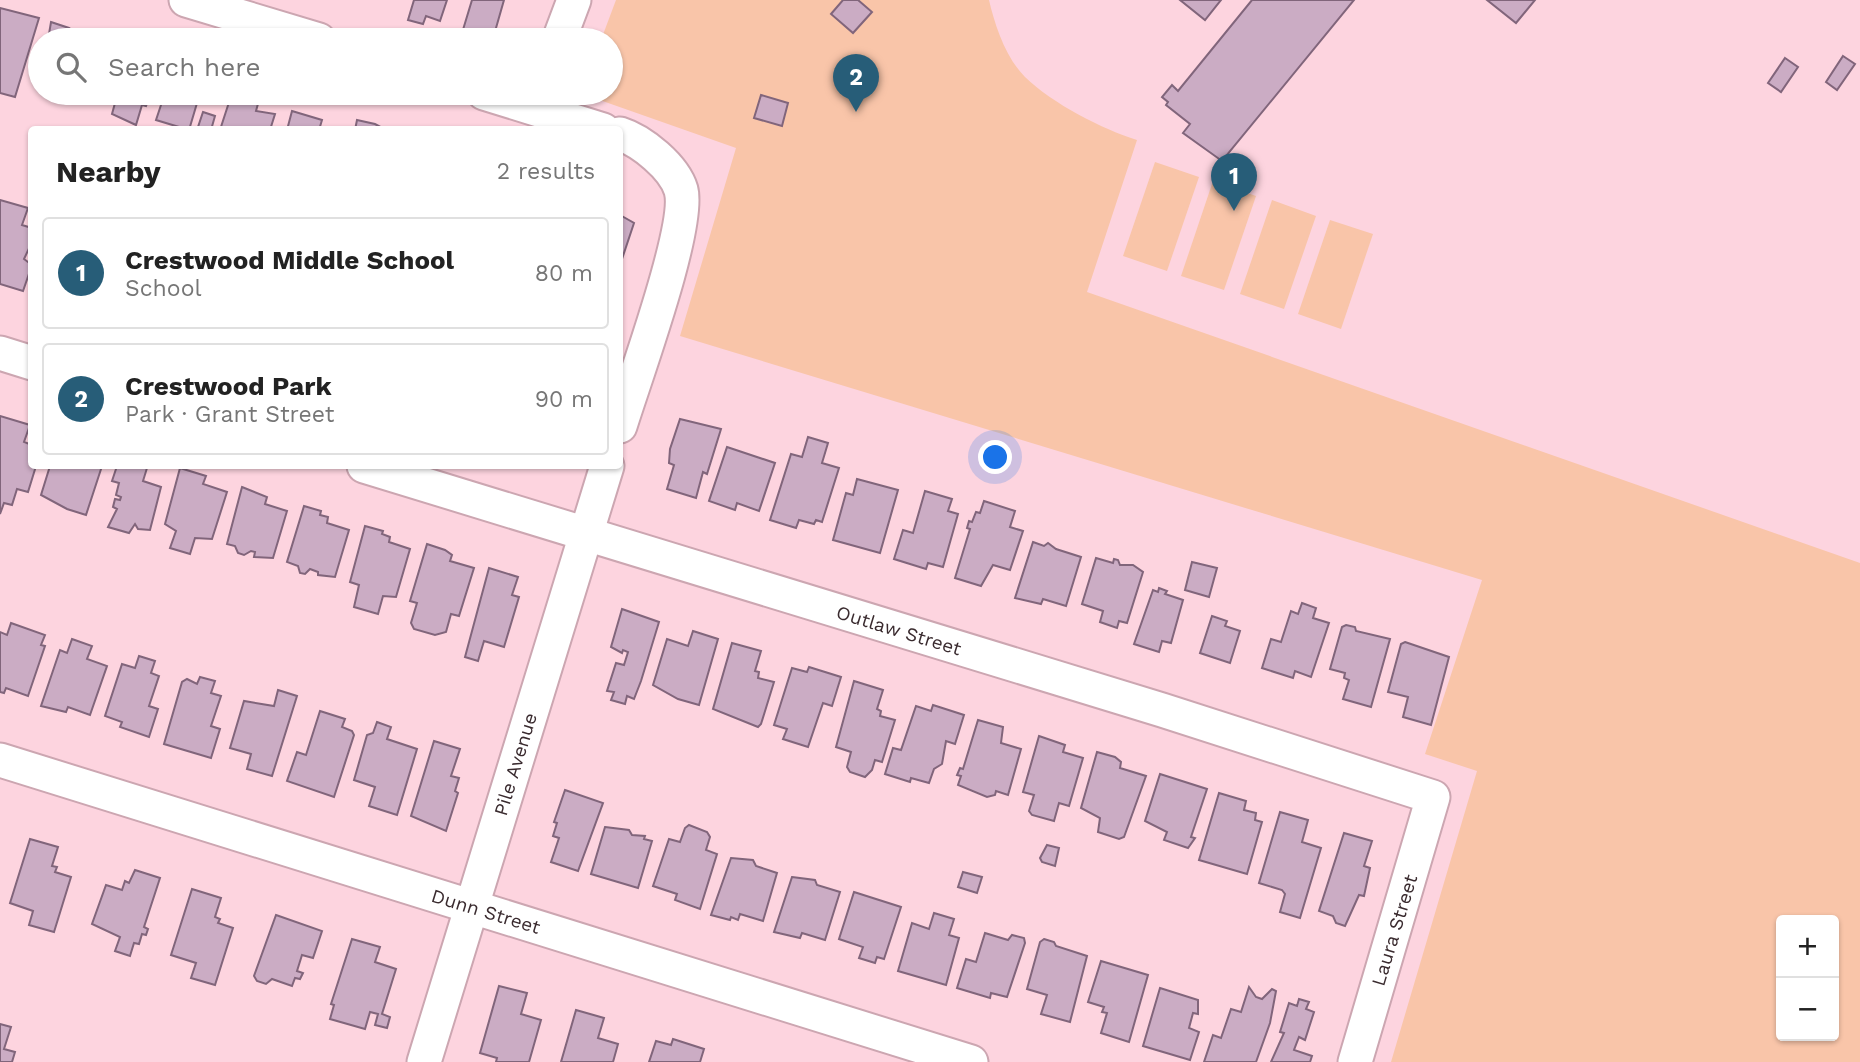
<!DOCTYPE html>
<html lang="en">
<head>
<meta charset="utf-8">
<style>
	:root { --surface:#fff; --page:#f2f2f2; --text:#222; --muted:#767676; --line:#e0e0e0; --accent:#275d78 }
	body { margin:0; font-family:"Work Sans",sans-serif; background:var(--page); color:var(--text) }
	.controls { position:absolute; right:21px; bottom:21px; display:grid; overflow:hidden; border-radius:7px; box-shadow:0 2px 5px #0004 }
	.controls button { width:63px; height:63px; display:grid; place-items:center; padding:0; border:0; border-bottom:2px solid var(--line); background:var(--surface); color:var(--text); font:35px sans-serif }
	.you { position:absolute; left:996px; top:458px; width:24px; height:24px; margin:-18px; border:5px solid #fff; border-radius:50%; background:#1a73e8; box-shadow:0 0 0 10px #1a73e833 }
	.badge { display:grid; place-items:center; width:46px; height:46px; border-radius:50%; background:var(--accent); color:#fff; font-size:23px; font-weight:700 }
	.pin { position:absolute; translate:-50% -58px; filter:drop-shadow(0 2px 4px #0008) }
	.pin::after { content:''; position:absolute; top:37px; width:24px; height:21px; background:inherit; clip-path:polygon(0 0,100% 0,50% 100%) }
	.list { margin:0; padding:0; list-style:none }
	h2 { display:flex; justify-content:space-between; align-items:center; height:91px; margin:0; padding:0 28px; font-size:30px }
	h2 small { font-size:23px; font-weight:400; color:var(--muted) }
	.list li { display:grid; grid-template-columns:46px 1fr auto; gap:21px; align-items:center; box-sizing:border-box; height:112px; margin:0 14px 14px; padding:0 14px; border:2px solid var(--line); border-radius:7px }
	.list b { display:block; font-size:26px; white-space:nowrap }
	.list p { margin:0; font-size:23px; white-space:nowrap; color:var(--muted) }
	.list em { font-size:23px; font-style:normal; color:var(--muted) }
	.icon { flex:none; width:38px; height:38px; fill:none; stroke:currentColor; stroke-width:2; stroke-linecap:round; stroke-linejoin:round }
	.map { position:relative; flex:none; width:1860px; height:1062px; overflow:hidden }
	.search { position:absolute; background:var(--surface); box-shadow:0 2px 5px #0004; left:28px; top:28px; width:595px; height:77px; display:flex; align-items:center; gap:18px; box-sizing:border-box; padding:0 24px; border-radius:38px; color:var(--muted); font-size:26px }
	.panel { position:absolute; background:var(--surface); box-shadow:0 2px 5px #0004; left:28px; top:126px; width:595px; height:343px; border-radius:7px }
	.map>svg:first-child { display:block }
	.green { fill:#f9c5a9; fill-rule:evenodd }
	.building { fill:#cbacc4; stroke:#81657b; stroke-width:2 }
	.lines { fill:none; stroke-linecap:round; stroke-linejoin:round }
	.minor-casing { stroke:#cca6b1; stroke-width:37 }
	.minor { stroke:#fff; stroke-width:33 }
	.labels { text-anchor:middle; stroke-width:5; stroke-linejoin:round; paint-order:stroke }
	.street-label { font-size:19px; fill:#3a2b2f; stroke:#fff }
</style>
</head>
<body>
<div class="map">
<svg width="1860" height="1062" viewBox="0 0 1860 1062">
	<rect width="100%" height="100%" fill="#fdd4df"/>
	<g class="green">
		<path d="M 616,0 L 989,0 C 995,26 1006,58 1025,77 C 1053,104 1102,129 1137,140 L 1087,292 L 1860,563 L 1860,1062 L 1391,1062 L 1477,771 L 1425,754 L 1482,580 L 680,336 L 736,148 L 594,98 L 591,93 L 611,93 L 611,40 L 601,40 ZM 1781,920 L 1834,920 L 1834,1036 L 1781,1036 Z"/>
		<path d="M 1155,162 L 1199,177 L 1167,271 L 1123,256 Z"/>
		<path d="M 1213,181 L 1256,196 L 1224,290 L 1181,276 Z"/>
		<path d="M 1272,200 L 1316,216 L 1284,309 L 1240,294 Z"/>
		<path d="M 1330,220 L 1373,234 L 1341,329 L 1298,314 Z"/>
	</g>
	<g class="building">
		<path d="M 414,0 L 447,0 L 440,21 L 426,16 L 423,24 L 408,20 Z"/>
		<path d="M 472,0 L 504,0 L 494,35 L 480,30 L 478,38 L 462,33 Z"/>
		<path d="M 843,0 L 858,0 L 872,12 L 853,33 L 831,14 Z"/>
		<path d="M 1180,0 L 1221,0 L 1205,20 Z"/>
		<path d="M 1252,0 L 1354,0 L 1222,161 L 1183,133 L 1190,124 L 1166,105 L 1168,102 L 1162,97 L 1172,85 L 1178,91 Z"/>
		<path d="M 1487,0 L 1535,0 L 1516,23 Z"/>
		<path d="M 0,8 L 39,18 L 15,97 L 0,93 Z"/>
		<path d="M 51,22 L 69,28 L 76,33 L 73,39 L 78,40 L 48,40 Z"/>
		<path d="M 1843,56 L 1855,64 L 1837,90 L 1826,82 Z"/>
		<path d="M 1785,58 L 1798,67 L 1781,92 L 1768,83 Z"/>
		<path d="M 50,93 L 66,93 L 63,103 L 48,98 Z"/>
		<path d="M 107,93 L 151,93 L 146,106 L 142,105 L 136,125 L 112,114 L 115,103 L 110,101 Z"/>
		<path d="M 165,93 L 200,93 L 189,130 L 156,120 Z"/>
		<path d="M 232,93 L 261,93 L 256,111 L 275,114 L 270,130 L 220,130 Z"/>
		<path d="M 761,95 L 788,103 L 782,126 L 754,118 Z"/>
		<path d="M 292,111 L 322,120 L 319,130 L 287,130 Z"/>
		<path d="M 203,112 L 215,116 L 211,130 L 197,130 Z"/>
		<path d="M 357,120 L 375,124 L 386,130 L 355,130 Z"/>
		<path d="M 0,200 L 28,208 L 22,225 L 32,228 L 32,242 L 24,259 L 32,265 L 23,291 L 0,284 Z"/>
		<path d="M 620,215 L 634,223 L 620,265 Z"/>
		<path d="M 0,416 L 30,425 L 24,442 L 32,445 L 32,466 L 36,466 L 28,492 L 17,489 L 12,505 L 4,503 L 0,514 Z"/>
		<path d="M 680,419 L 721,429 L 707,474 L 703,472 L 696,498 L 667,489 L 674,465 L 669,463 L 670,449 Z"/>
		<path d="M 808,437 L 828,443 L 822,463 L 839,468 L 822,522 L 816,520 L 814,524 L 799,520 L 796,528 L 770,520 L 791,454 L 802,457 Z"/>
		<path d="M 727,447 L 775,463 L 759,511 L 737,503 L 735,510 L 709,501 Z"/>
		<path d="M 50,466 L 102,466 L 86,515 L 67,509 L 41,495 Z"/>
		<path d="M 117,466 L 144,466 L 147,468 L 143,481 L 161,487 L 150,530 L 138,529 L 135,524 L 129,533 L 108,527 L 117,509 L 113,507 L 115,499 L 120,500 L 121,497 L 116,495 L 119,483 L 112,481 Z"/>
		<path d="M 180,468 L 206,476 L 203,484 L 227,492 L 212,539 L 195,538 L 190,554 L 170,548 L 176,531 L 165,524 Z"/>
		<path d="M 857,479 L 898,490 L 880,553 L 833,540 L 846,493 L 853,495 Z"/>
		<path d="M 242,487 L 267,497 L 265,504 L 287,511 L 273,558 L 254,557 L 255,552 L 251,551 L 244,555 L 238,553 L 235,546 L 227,544 Z"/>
		<path d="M 925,491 L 952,499 L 948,511 L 958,514 L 943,567 L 928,563 L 926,569 L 894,559 L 903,530 L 913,533 Z"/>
		<path d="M 984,501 L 1015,511 L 1010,527 L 1023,531 L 1010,570 L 993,565 L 981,586 L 955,578 L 970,529 L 967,528 L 969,521 L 972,522 L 976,512 L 980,513 Z"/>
		<path d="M 304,506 L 321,511 L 320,515 L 328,517 L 327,523 L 349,530 L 335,577 L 318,575 L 318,572 L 310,569 L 305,574 L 300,573 L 298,566 L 287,562 Z"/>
		<path d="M 365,526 L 383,531 L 382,534 L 390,537 L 389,542 L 410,549 L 396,597 L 383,596 L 378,614 L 354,607 L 359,585 L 350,582 Z"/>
		<path d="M 1033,542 L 1044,546 L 1048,543 L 1056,549 L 1081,557 L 1066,606 L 1043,599 L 1041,604 L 1015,598 Z"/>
		<path d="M 427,544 L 445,550 L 452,555 L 450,561 L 474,568 L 459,616 L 451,614 L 446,632 L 435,635 L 414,629 L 411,623 L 417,603 L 410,601 Z"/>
		<path d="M 1096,558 L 1113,563 L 1114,559 L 1118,560 L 1120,565 L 1133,565 L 1143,572 L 1127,623 L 1119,621 L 1117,628 L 1100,622 L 1103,611 L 1082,604 Z"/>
		<path d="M 1192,562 L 1217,568 L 1209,597 L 1185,590 Z"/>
		<path d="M 489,568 L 518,577 L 512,595 L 519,597 L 504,647 L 484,641 L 478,661 L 465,657 Z"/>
		<path d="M 1159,588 L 1167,591 L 1165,594 L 1183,600 L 1171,643 L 1162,641 L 1159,652 L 1134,644 L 1153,590 L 1158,592 Z"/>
		<path d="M 1302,603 L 1316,608 L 1313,618 L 1329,623 L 1311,677 L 1295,671 L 1293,678 L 1262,668 L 1271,639 L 1281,642 L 1291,611 L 1298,614 Z"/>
		<path d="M 622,609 L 659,622 L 641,681 L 634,699 L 627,696 L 625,704 L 611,700 L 614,692 L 607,691 L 616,663 L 624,665 L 628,652 L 623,650 L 622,653 L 611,647 Z"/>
		<path d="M 1212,616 L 1227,621 L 1225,626 L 1240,631 L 1230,663 L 1200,653 Z"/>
		<path d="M 11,623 L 45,635 L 41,645 L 45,646 L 28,696 L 6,688 L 4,693 L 0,692 L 0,632 L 7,635 Z"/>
		<path d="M 1346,625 L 1355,627 L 1356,631 L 1390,639 L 1371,707 L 1343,699 L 1349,680 L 1344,678 L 1345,673 L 1330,669 L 1342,627 Z"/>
		<path d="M 693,631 L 718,639 L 699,705 L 678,699 L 653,685 L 667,639 L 688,646 Z"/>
		<path d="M 72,639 L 92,646 L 87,659 L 107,666 L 90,715 L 68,707 L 66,712 L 41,706 L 60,650 L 67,653 Z"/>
		<path d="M 1405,642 L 1449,657 L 1431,725 L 1403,717 L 1408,697 L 1388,692 L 1401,644 Z"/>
		<path d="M 732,643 L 761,651 L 755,671 L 759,672 L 758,678 L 774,682 L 761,724 L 758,727 L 713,709 Z"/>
		<path d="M 139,656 L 155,661 L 151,673 L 159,676 L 149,706 L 158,709 L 149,737 L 120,727 L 122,722 L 105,716 L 122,664 L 135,668 Z"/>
		<path d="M 809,667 L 841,677 L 832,706 L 823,703 L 808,747 L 783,739 L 787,729 L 774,725 L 792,668 L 807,672 Z"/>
		<path d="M 200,677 L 215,681 L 211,693 L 221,696 L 211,726 L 220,729 L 211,758 L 164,744 L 182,682 L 187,679 L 197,684 Z"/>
		<path d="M 854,681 L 883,690 L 877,709 L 881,711 L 880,716 L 895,720 L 882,762 L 875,760 L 872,770 L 865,777 L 850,772 L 847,767 L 851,752 L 836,747 Z"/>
		<path d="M 278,690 L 297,696 L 272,776 L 247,769 L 251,754 L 230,748 L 244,701 L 274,706 Z"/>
		<path d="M 933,705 L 964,715 L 955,744 L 946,741 L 942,764 L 934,769 L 929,783 L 911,778 L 910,782 L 885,774 L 893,748 L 901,750 L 916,706 L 931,711 Z"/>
		<path d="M 320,711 L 345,719 L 342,727 L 352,731 L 354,735 L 334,797 L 287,781 L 297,752 L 306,755 Z"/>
		<path d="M 978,720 L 1003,727 L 1001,743 L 1021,749 L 1008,795 L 996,791 L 995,795 L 987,797 L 958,785 L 961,776 L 957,775 L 960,768 L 963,769 Z"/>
		<path d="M 377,722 L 391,727 L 387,739 L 417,749 L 397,815 L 369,806 L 375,787 L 354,780 L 367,735 L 373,733 Z"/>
		<path d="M 1039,736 L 1065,745 L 1063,752 L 1083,758 L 1069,806 L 1059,803 L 1054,821 L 1032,815 L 1029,811 L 1034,795 L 1023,792 Z"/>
		<path d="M 434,741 L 460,749 L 451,776 L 459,778 L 455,791 L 458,793 L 446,831 L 411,816 Z"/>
		<path d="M 1097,752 L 1115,757 L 1121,762 L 1120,768 L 1146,776 L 1124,837 L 1119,839 L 1098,832 L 1100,818 L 1081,808 Z"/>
		<path d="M 1160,774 L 1207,789 L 1191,837 L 1195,838 L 1188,848 L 1164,840 L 1167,832 L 1145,821 Z"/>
		<path d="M 565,790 L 603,803 L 578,871 L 551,862 L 559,838 L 553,836 L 557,823 L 554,822 Z"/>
		<path d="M 1219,793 L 1246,801 L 1244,810 L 1256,813 L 1255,820 L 1262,822 L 1247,874 L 1199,860 Z"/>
		<path d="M 1280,812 L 1308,820 L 1302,842 L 1321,848 L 1300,918 L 1280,912 L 1285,894 L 1282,890 L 1259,883 Z"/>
		<path d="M 689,825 L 707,832 L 710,837 L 706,850 L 717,854 L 700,909 L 675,900 L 677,894 L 653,886 L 669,839 L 680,842 L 685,828 Z"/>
		<path d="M 605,827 L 629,830 L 632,835 L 645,836 L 644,839 L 652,841 L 638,888 L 591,874 Z"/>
		<path d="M 1344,833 L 1372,841 L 1364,866 L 1370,868 L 1364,896 L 1359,895 L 1345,926 L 1336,923 L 1333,916 L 1319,911 Z"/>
		<path d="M 30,839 L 58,847 L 52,866 L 57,867 L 55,872 L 71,877 L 54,932 L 29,925 L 33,911 L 10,903 Z"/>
		<path d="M 1047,845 L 1059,848 L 1055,866 L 1042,862 L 1040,858 Z"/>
		<path d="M 731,858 L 753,860 L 756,866 L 777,873 L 763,921 L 740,914 L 738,920 L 731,917 L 730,920 L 711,915 Z"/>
		<path d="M 135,870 L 160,878 L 144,927 L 148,929 L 146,935 L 142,934 L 139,944 L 134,943 L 130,956 L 115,951 L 120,937 L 92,924 L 106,885 L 122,890 L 125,881 L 129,883 Z"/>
		<path d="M 963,872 L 982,877 L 977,893 L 958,887 Z"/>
		<path d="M 792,877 L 815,880 L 817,885 L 840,892 L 825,940 L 802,933 L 800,938 L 774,932 Z"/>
		<path d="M 192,889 L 221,898 L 215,917 L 220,919 L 218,923 L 233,928 L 215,985 L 191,978 L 196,963 L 171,955 Z"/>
		<path d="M 854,892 L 901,907 L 884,959 L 877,957 L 875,963 L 859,958 L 863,947 L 839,939 Z"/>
		<path d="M 934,913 L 954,919 L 949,935 L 959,938 L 946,985 L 898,971 L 912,923 L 929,929 Z"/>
		<path d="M 276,915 L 322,931 L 313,958 L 302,955 L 297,971 L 303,973 L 300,979 L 295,978 L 292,986 L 272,979 L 266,984 L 257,981 L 254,976 Z"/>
		<path d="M 985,933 L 1008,940 L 1012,935 L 1024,938 L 1025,943 L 1007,997 L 991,993 L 990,998 L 957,988 L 966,959 L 976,962 Z"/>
		<path d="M 352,939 L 380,947 L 375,962 L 396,969 L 382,1014 L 390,1017 L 387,1028 L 375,1025 L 378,1014 L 370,1012 L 365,1029 L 330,1019 L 334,1005 L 331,1004 Z"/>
		<path d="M 1044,939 L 1054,942 L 1056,946 L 1087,956 L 1070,1022 L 1041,1014 L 1047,995 L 1027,989 L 1040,942 Z"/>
		<path d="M 1101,961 L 1148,975 L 1129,1042 L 1101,1033 L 1107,1013 L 1102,1012 L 1104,1007 L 1088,1002 Z"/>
		<path d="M 499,986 L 527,993 L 521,1014 L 541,1020 L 529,1062 L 496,1062 L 497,1058 L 480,1053 Z"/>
		<path d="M 1249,987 L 1256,997 L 1262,999 L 1272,989 L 1276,991 L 1270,1023 L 1256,1062 L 1204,1062 L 1213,1035 L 1221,1038 L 1231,1009 L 1241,1012 Z"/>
		<path d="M 1160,988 L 1198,1000 L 1198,1014 L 1193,1013 L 1189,1028 L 1199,1032 L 1190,1060 L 1143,1046 Z"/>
		<path d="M 1299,999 L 1309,1002 L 1306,1009 L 1314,1012 L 1305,1040 L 1299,1037 L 1294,1050 L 1312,1056 L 1310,1062 L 1271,1062 L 1284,1033 L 1280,1032 L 1289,1003 L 1297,1006 Z"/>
		<path d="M 576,1010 L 604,1018 L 598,1038 L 618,1044 L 613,1062 L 561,1062 Z"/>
		<path d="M 0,1024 L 11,1027 L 4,1049 L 15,1052 L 12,1062 L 0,1062 Z"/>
		<path d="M 673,1039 L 704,1049 L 700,1062 L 649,1062 L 656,1041 L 671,1045 Z"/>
	</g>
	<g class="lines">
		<g class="minor-casing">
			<g id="minor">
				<path d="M 186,0 L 319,40"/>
				<path d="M 559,40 L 574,0"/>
				<path d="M 484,93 L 603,130"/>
				<path d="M 620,134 C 642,141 674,167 681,190 C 691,226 633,383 620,426"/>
				<path d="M 0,353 L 32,363"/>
				<path d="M 364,466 L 1162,710 L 1433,797 L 1355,1062"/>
				<path d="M 0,760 L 971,1062"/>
				<path d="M 424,1062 L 607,466"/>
			</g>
		</g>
		<use href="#minor" class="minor"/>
	</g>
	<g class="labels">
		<g class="street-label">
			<text transform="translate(899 630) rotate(17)" y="7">Outlaw Street</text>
			<text transform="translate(515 764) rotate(-73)" y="7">Pile Avenue</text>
			<text transform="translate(486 911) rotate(17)" y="7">Dunn Street</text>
			<text transform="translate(1394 930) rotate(-73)" y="7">Laura Street</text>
		</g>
	</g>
</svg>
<div class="controls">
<button>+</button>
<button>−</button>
</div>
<div class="you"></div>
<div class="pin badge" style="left:1234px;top:211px">1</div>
<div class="pin badge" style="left:856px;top:112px">2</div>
<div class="search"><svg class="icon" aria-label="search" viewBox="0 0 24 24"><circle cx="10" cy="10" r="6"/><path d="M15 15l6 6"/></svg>Search here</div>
<section class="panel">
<h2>Nearby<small>2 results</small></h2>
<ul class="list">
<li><span class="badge">1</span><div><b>Crestwood Middle School</b><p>School</p></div><em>80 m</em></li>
<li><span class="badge">2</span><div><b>Crestwood Park</b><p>Park · Grant Street</p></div><em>90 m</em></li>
</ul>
</section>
</div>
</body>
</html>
